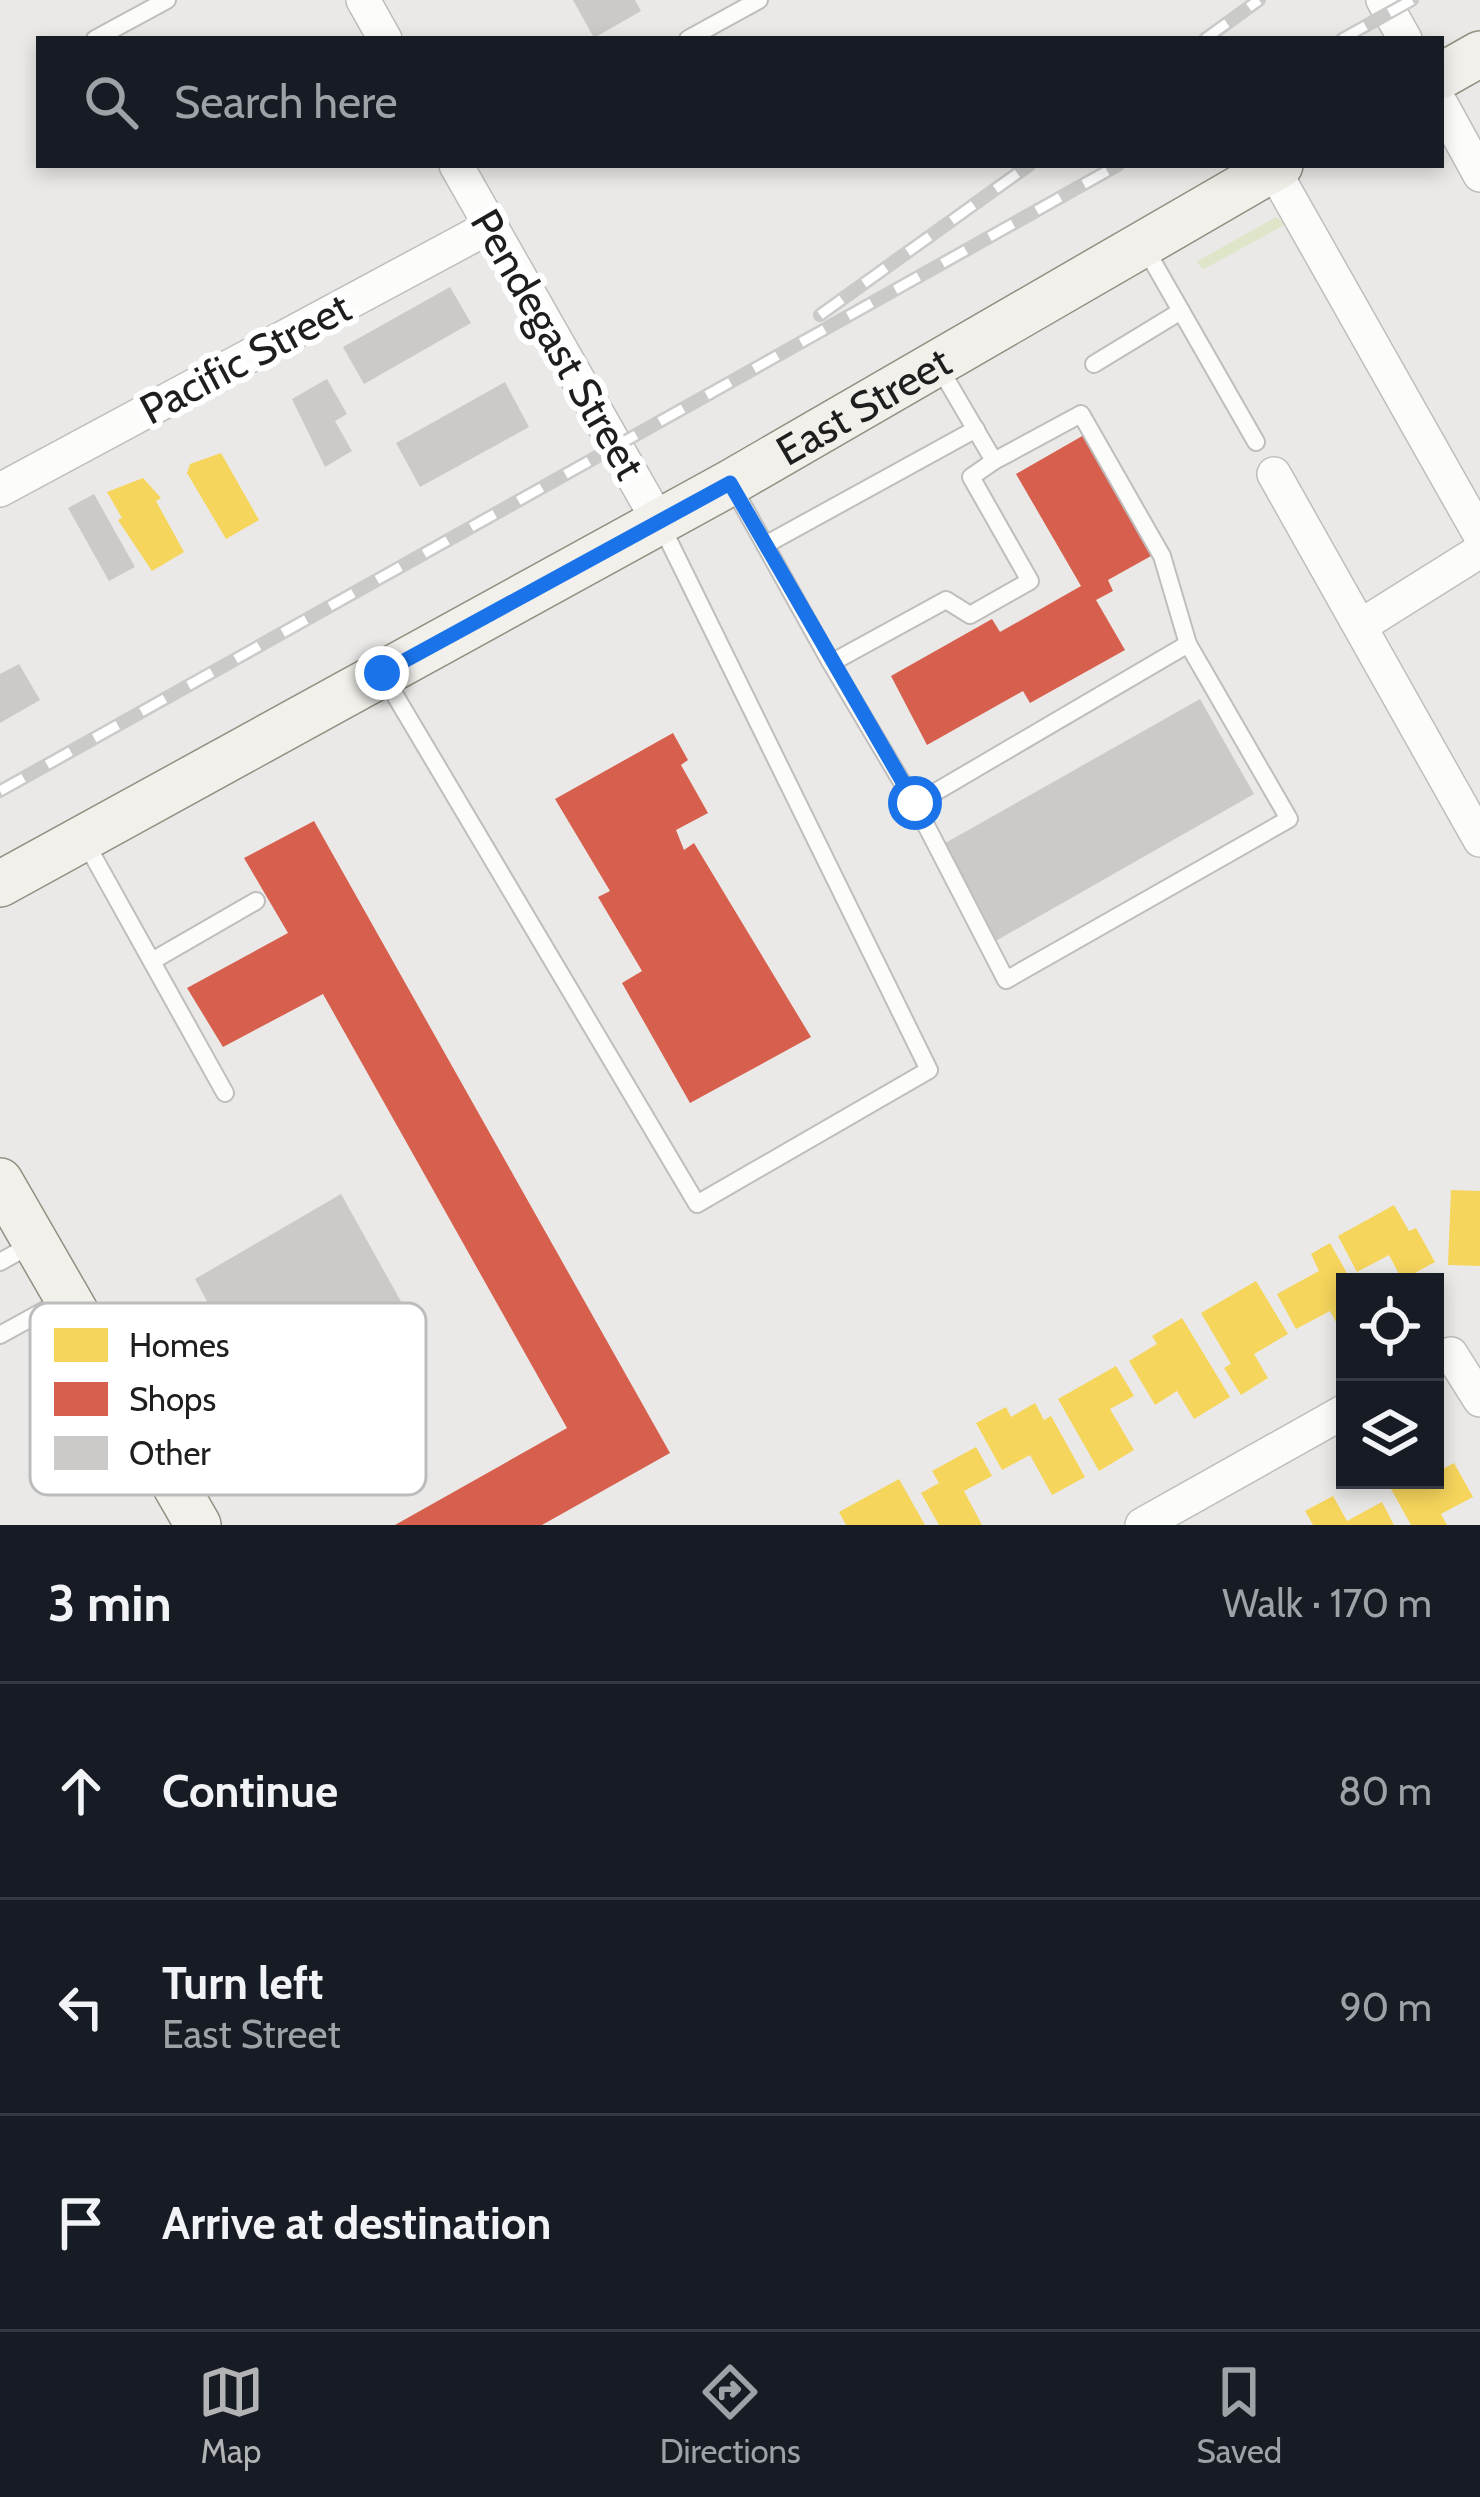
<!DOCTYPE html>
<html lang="en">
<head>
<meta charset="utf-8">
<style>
	:root { --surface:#171b24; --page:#242831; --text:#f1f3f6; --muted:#9ea1a6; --line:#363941; --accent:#b2b3b4 }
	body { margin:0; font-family:Cabin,sans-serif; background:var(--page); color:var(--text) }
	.controls { position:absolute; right:36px; bottom:36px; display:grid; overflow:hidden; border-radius:0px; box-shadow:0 6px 18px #0003 }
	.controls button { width:108px; height:108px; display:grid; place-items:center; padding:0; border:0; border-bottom:3px solid var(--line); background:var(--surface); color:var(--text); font:60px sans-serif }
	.stop { position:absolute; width:36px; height:36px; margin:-27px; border:9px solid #1a73e8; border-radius:50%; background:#fff }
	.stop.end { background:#1a73e8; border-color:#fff; box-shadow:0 3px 12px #0008 }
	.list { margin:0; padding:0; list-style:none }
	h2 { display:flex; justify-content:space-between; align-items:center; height:156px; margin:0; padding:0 48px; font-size:51px }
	h2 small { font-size:39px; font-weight:400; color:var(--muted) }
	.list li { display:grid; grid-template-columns:78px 1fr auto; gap:36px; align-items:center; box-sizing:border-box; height:216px; padding:0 48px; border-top:3px solid var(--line) }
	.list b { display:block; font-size:45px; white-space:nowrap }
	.list p { margin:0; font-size:39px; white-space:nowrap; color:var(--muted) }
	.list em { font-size:39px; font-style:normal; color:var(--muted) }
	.icon { flex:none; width:66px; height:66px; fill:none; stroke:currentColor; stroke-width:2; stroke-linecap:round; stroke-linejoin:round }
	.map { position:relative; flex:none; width:1480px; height:1525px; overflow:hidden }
	.search { position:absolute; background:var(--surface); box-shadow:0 6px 18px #0003; left:36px; right:36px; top:36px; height:132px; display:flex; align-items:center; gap:30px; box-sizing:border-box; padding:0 42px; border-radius:0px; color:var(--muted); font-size:45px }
	.sheet { height:804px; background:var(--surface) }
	nav { display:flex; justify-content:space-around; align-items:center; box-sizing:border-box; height:168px; border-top:3px solid var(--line); background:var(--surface); font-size:33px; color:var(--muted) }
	nav a { display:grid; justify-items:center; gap:6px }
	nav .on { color:var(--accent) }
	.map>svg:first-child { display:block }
	.grass { fill:#dee5c9 }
	.homes { fill:#f6d55c }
	.shops { fill:#d6604d }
	.building { fill:#cccac8 }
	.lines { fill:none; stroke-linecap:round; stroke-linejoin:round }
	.lane-casing { stroke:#bfbebd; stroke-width:20 }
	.street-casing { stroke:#bfbebd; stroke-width:36 }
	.secondary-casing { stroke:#939081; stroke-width:48 }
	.lane { stroke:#fcfcfb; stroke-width:16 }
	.street { stroke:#fcfcfb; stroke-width:33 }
	.secondary { stroke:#f1f0eb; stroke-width:45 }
	.rail-casing { stroke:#cacac9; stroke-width:14 }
	.rail { stroke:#fff; stroke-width:9; stroke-dasharray:27; stroke-linecap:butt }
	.route { stroke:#1a73e8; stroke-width:15 }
	.labels { text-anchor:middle; stroke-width:12; stroke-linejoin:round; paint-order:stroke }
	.street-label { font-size:42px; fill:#1e1e1e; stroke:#fff }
	.key { fill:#fff; stroke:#bcbcbc; stroke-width:3 }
	.key-label { font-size:33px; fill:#1e1e1e }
</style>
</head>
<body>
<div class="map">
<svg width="1480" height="1525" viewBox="0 0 1480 1525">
	<rect width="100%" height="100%" fill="#ebe9e7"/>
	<path class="grass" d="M 1276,217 L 1286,224 L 1204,269 L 1196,262 Z"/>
	<g class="homes">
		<path d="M 221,453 L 259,520 L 226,539 L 187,473 L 190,464 Z"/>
		<path d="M 143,478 L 161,498 L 156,501 L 184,552 L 152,571 L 118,520 L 122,518 L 107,492 Z"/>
		<path d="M 1451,1190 L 1480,1191 L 1480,1266 L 1448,1265 Z"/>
		<path d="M 1394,1205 L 1409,1231 L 1416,1228 L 1435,1262 L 1402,1280 L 1389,1255 L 1357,1272 L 1338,1236 Z"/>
		<path d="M 1330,1243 L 1352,1282 L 1345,1282 L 1345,1338 L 1330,1311 L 1296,1329 L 1277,1294 L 1319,1271 L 1311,1254 Z"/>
		<path d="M 1256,1281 L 1288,1334 L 1254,1354 L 1268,1378 L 1241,1395 L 1224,1368 L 1231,1364 L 1201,1313 Z"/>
		<path d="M 1182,1318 L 1230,1397 L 1194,1419 L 1177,1391 L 1155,1405 L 1129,1361 L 1157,1344 L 1152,1336 Z"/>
		<path d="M 1116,1366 L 1134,1396 L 1110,1409 L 1134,1450 L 1099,1471 L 1058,1399 Z"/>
		<path d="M 1035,1403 L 1044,1420 L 1051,1416 L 1085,1477 L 1052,1495 L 1030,1455 L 1002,1470 L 976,1423 L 1006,1407 L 1011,1417 Z"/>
		<path d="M 976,1447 L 992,1476 L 964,1491 L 982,1525 L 939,1525 L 921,1493 L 939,1483 L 932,1471 Z"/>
		<path d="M 1454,1463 L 1473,1497 L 1441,1514 L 1447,1525 L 1411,1525 L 1386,1480 L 1435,1480 L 1435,1473 Z"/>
		<path d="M 899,1479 L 925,1525 L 846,1525 L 839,1512 Z"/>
		<path d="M 1333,1496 L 1347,1521 L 1382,1502 L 1394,1525 L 1313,1525 L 1305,1511 Z"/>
	</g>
	<g class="shops">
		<path d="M 1084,435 L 1151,556 L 1108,580 L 1113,591 L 1096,600 L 1125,650 L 1030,703 L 1023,691 L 927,745 L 891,676 L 992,619 L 1000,632 L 1081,586 L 1016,474 Z"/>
		<path d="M 673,733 L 688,760 L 681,765 L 708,813 L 676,830 L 684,850 L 694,843 L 811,1037 L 690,1103 L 622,983 L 642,971 L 598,897 L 610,891 L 555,799 Z"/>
		<path d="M 314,821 L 670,1453 L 542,1525 L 395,1525 L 567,1428 L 323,994 L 223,1047 L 187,988 L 288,933 L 244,858 Z"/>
	</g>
	<g class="building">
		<path d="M 573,0 L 635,0 L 641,11 L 594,38 Z"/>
		<path d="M 450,287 L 471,323 L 364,384 L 343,347 Z"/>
		<path d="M 327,379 L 347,414 L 335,421 L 352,451 L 325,467 L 292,399 Z"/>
		<path d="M 505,382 L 529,427 L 420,487 L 396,443 Z"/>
		<path d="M 94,494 L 135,567 L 109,581 L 68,508 Z"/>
		<path d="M 19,664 L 40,700 L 0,723 L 0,674 Z"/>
		<path d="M 1200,699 L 1254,794 L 994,942 L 940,846 Z"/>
		<path d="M 341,1194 L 403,1305 L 255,1391 L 195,1279 Z"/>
	</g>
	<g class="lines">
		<g class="lane-casing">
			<g id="lane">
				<path d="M 95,39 L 167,0"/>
				<path d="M 688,39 L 759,0"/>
				<path d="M 1145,248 L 1256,442"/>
				<path d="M 1094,364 L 1181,311"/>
				<path d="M 939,367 L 994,461 L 1081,414 L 1162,556 L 1188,644"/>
				<path d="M 731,484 L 831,663 L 946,600 L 970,615 L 1030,581 L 971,477 L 994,461"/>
				<path d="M 765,545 L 976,429"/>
				<path d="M 831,663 L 915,804 L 1188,644 L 1289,819 L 1006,980 L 915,804"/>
				<path d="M 383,675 L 697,1204 L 929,1070 L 660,523"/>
				<path d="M 83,838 L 225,1093"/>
				<path d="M 152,961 L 256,901"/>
				<path d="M 0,1262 L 36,1242"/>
				<path d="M 0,1335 L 67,1298"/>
			</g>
		</g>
		<g class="street-casing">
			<g id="street">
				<path d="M 363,0 L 385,39"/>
				<path d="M 1383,0 L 1405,39"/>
				<path d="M 1441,104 L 1480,175"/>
				<path d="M 456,165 L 659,522"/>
				<path d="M 1273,169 L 1480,535"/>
				<path d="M 1274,474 L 1480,840"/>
				<path d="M 0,490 L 491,226"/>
				<path d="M 1362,625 L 1480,551"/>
				<path d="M 1435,1359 L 1451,1354 L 1480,1400"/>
				<path d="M 1142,1525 L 1345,1411"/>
			</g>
		</g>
		<g class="secondary-casing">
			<g id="secondary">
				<path d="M 1441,76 L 1480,54"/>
				<path id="s1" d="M 0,884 L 730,483 L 1280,165"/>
				<path d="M 0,1181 L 198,1525"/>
			</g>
		</g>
		<use href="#lane" class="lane"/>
		<use href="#street" class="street"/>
		<use href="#secondary" class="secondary"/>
		<g class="rail-casing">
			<g id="rail">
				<path d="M 1205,39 L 1259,0"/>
				<path d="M 1342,39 L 1412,0"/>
				<path d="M 820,315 L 1029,165"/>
				<path d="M 0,791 L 1118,165"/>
			</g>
		</g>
		<use href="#rail" class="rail"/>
	</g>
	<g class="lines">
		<path class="route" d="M 382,673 L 730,483 L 915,803"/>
	</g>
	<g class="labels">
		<g class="street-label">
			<text transform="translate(558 344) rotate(60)" y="15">Pendegast Street</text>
			<text transform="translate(245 358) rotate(-28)" y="15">Pacific Street</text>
			<text dy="15" stroke="none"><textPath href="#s1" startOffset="987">East Street</textPath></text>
		</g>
	</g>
	<rect x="30" y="1303" width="396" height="192" rx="18" class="key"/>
	<rect x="54" y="1328" width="54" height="34" fill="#f6d55c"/>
	<rect x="54" y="1382" width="54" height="34" fill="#d6604d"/>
	<rect x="54" y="1436" width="54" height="34" fill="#cccac8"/>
	<g class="key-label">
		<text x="129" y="1357">Homes</text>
		<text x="129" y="1411">Shops</text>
		<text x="129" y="1465">Other</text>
	</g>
</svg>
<div class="controls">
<button><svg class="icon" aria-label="locate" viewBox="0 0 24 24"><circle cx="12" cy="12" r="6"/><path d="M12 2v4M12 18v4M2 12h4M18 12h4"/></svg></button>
<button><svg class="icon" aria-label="layers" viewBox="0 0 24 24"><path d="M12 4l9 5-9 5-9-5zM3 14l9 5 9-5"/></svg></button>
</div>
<div class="stop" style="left:915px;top:803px"></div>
<div class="stop end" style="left:382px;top:673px"></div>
<div class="search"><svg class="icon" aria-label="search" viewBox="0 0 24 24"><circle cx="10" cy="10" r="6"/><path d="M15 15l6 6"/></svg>Search here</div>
</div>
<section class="sheet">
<h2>3 min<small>Walk · 170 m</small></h2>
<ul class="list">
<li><svg class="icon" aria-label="ahead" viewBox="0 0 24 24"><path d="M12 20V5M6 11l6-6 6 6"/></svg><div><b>Continue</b></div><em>80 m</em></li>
<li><svg class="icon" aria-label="left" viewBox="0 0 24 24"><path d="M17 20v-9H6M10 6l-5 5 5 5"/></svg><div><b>Turn left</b><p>East Street</p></div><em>90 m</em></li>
<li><svg class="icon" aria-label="arrive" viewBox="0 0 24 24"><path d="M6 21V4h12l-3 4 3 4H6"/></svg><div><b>Arrive at destination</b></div></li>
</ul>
</section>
<nav>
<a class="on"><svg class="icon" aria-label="map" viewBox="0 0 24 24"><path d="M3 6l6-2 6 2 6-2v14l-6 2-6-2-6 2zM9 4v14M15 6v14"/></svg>Map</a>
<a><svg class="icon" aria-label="directions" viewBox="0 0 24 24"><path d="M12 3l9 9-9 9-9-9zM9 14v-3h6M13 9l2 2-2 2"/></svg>Directions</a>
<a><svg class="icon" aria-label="saved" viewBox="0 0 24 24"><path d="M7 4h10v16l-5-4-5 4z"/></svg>Saved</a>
</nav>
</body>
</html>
